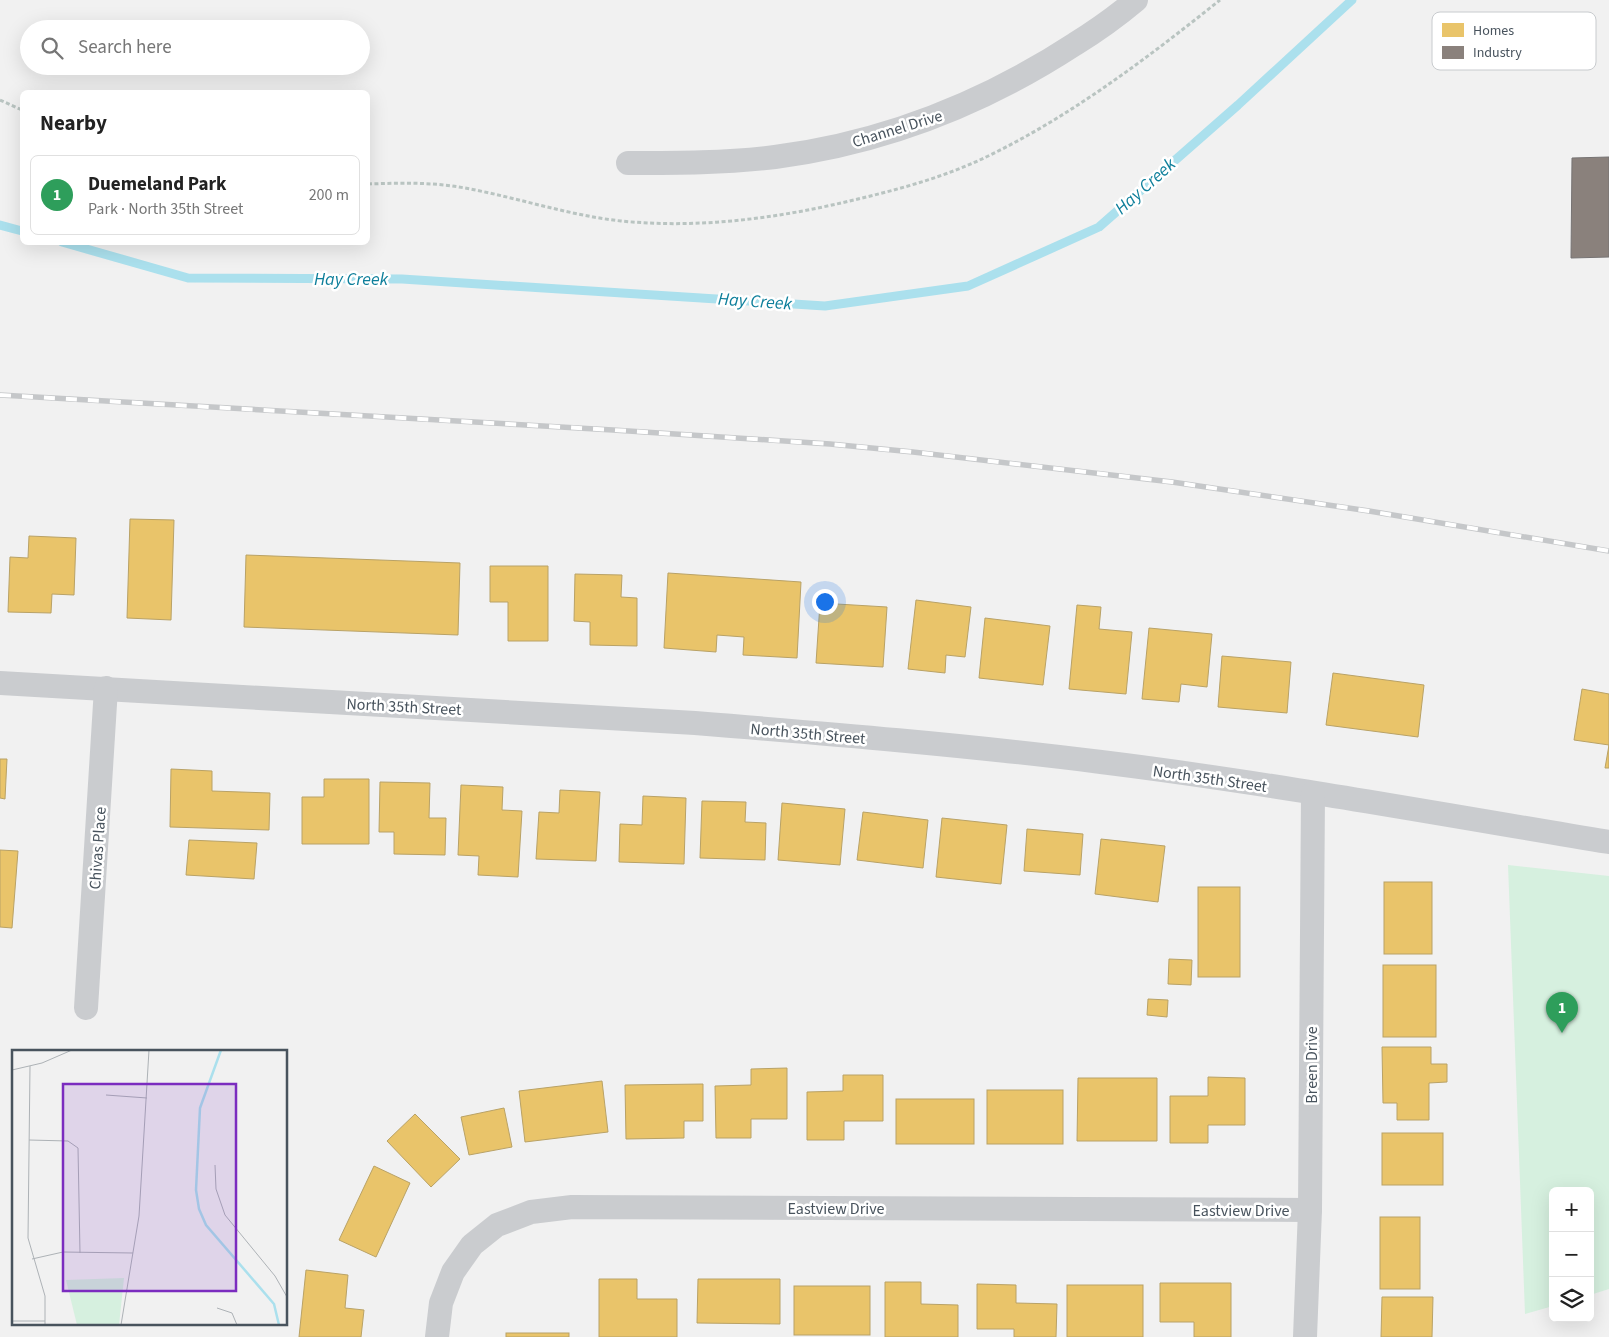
<!DOCTYPE html>
<html lang="en">
<head>
<meta charset="utf-8">
<style>
	:root { --surface:#fff; --page:#f2f2f2; --text:#222; --muted:#767676; --line:#e0e0e0; --accent:#7c3aed }
	body { margin:0; font-family:"Source Sans 3",sans-serif; background:var(--page); color:var(--text) }
	.controls { position:absolute; right:15px; bottom:15px; display:grid; overflow:hidden; border-radius:8px; box-shadow:0 5px 20px #0002 }
	.controls button { width:45px; height:45px; display:grid; place-items:center; padding:0; border:0; border-bottom:1px solid var(--line); background:var(--surface); color:var(--text); font:25px sans-serif }
	.you { position:absolute; left:824px; top:601px; width:18px; height:18px; margin:-12px; border:4px solid #fff; border-radius:50%; background:#1a73e8; box-shadow:0 0 0 8px #1a73e833 }
	.badge { display:grid; place-items:center; width:32px; height:32px; border-radius:50%; background:var(--accent); color:#fff; font-size:16px; font-weight:700 }
	.pin { position:absolute; translate:-50% -41px; filter:drop-shadow(0 1px 2px #0008) }
	.pin::after { content:''; position:absolute; top:26px; width:18px; height:15px; background:inherit; clip-path:polygon(0 0,100% 0,50% 100%) }
	.list { margin:0; padding:0; list-style:none }
	h2 { display:flex; justify-content:space-between; align-items:center; height:65px; margin:0; padding:0 20px; font-size:21px }
	h2 small { font-size:16px; font-weight:400; color:var(--muted) }
	.list li { display:grid; grid-template-columns:32px 1fr auto; gap:15px; align-items:center; box-sizing:border-box; height:80px; margin:0 10px 10px; padding:0 10px; border:1px solid var(--line); border-radius:8px }
	.list b { display:block; font-size:19px; white-space:nowrap }
	.list p { margin:0; font-size:16px; white-space:nowrap; color:var(--muted) }
	.list em { font-size:16px; font-style:normal; color:var(--muted) }
	.icon { flex:none; width:28px; height:28px; fill:none; stroke:currentColor; stroke-width:2; stroke-linecap:round; stroke-linejoin:round }
	.map { position:relative; flex:none; width:1609px; height:1337px; overflow:hidden }
	.search { position:absolute; background:var(--surface); box-shadow:0 5px 20px #0002; left:20px; top:20px; width:350px; height:55px; display:flex; align-items:center; gap:12px; box-sizing:border-box; padding:0 18px; border-radius:28px; color:var(--muted); font-size:19px }
	.panel { position:absolute; background:var(--surface); box-shadow:0 5px 20px #0002; left:20px; top:90px; width:350px; height:155px; border-radius:8px }
	.map>svg:first-child { display:block }
	.green { fill:#d6f0df }
	.homes { fill:#e9c46a; stroke:#b9a266 }
	.industry { fill:#8a817c; stroke:#767373 }
	.lines { fill:none; stroke-linecap:round; stroke-linejoin:round }
	.stream { stroke:#abe0ed; stroke-width:9 }
	.path { stroke:#b9c4c1; stroke-width:3; stroke-dasharray:4 2.5; stroke-linecap:butt }
	.minor { stroke:#cacccf; stroke-width:24 }
	.rail-casing { stroke:#c5c7c9; stroke-width:5.5 }
	.rail { stroke:#fff; stroke-width:4; stroke-dasharray:11; stroke-linecap:butt }
	.labels { text-anchor:middle; stroke-width:5; stroke-linejoin:round; paint-order:stroke }
	.street-label { font-size:16px; fill:#48535d; stroke:#fff }
	.water-label { font-size:18px; font-style:italic; fill:#0e7f9b; stroke:#fff }
	.inset-river { fill:none; stroke:#abe0ed; stroke-width:2.5 }
	.inset-road { fill:none; stroke:#adb2b6; stroke-width:1 }
	.view { fill:#7b2cbf; fill-opacity:0.15; stroke:#7b2cbf; stroke-width:2.5 }
	.inset-edge { fill:none; stroke:#48535d; stroke-width:2.5 }
	.key { fill:#fff; stroke:#c8cbce; stroke-width:1 }
	.key-label { font-size:14px; fill:#48535d }
</style>
</head>
<body>
<div class="map">
<svg width="1609" height="1337" viewBox="0 0 1609 1337">
	<rect width="100%" height="100%" fill="#f1f1f1"/>
	<path class="green" d="M 1508,865 L 1609,876 L 1609,1289 L 1590,1295 L 1590,1191 L 1553,1191 L 1553,1306 L 1525,1314 Z"/>
	<g class="homes">
		<path d="M 130,519 L 174,520 L 171,620 L 127,618 Z"/>
		<path d="M 29,536 L 76,538 L 74,595 L 52,594 L 51,613 L 8,612 L 10,557 L 28,558 Z"/>
		<path d="M 246,555 L 460,563 L 458,635 L 244,627 Z"/>
		<path d="M 490,566 L 548,566 L 548,641 L 508,641 L 508,602 L 490,602 Z"/>
		<path d="M 668,573 L 801,582 L 797,658 L 743,655 L 744,637 L 717,635 L 716,652 L 664,648 Z"/>
		<path d="M 575,574 L 622,575 L 621,597 L 637,598 L 637,646 L 590,645 L 590,622 L 574,621 Z"/>
		<path d="M 916,600 L 971,607 L 965,657 L 946,655 L 945,673 L 908,669 Z"/>
		<path d="M 820,603 L 887,607 L 883,667 L 816,663 Z"/>
		<path d="M 1077,605 L 1101,607 L 1099,629 L 1132,632 L 1126,694 L 1069,689 Z"/>
		<path d="M 985,618 L 1050,626 L 1043,685 L 979,678 Z"/>
		<path d="M 1149,628 L 1212,634 L 1207,687 L 1181,684 L 1179,702 L 1142,699 Z"/>
		<path d="M 1222,656 L 1291,662 L 1287,713 L 1218,707 Z"/>
		<path d="M 1333,673 L 1424,685 L 1418,737 L 1326,725 Z"/>
		<path d="M 1582,689 L 1609,694 L 1609,768 L 1605,768 L 1609,745 L 1574,740 Z"/>
		<path d="M 0,759 L 7,759 L 5,799 L 0,798 Z"/>
		<path d="M 171,769 L 212,771 L 212,791 L 270,793 L 269,830 L 170,827 Z"/>
		<path d="M 324,779 L 369,779 L 369,844 L 302,844 L 302,797 L 324,797 Z"/>
		<path d="M 380,782 L 430,783 L 429,818 L 446,818 L 445,855 L 394,854 L 394,832 L 379,832 Z"/>
		<path d="M 461,785 L 503,787 L 502,810 L 522,811 L 518,877 L 478,875 L 479,856 L 458,855 Z"/>
		<path d="M 560,790 L 600,792 L 596,861 L 536,859 L 539,812 L 559,813 Z"/>
		<path d="M 643,796 L 686,798 L 684,864 L 619,862 L 620,824 L 642,825 Z"/>
		<path d="M 702,801 L 746,802 L 745,822 L 766,823 L 765,860 L 700,858 Z"/>
		<path d="M 782,803 L 845,809 L 840,865 L 778,860 Z"/>
		<path d="M 863,812 L 928,820 L 923,868 L 857,860 Z"/>
		<path d="M 942,818 L 1007,825 L 1001,884 L 936,877 Z"/>
		<path d="M 1027,829 L 1083,834 L 1080,875 L 1024,871 Z"/>
		<path d="M 1101,839 L 1165,846 L 1158,902 L 1095,894 Z"/>
		<path d="M 189,840 L 257,843 L 254,879 L 186,875 Z"/>
		<path d="M 0,850 L 18,851 L 12,928 L 0,927 Z"/>
		<rect x="1384" y="882" width="48" height="72"/>
		<rect x="1198" y="887" width="42" height="90"/>
		<path d="M 1169,959 L 1192,960 L 1191,985 L 1168,984 Z"/>
		<rect x="1383" y="965" width="53" height="72"/>
		<path d="M 1148,999 L 1168,1000 L 1167,1017 L 1147,1015 Z"/>
		<path d="M 1382,1047 L 1431,1047 L 1431,1064 L 1447,1064 L 1447,1082 L 1429,1083 L 1429,1120 L 1397,1120 L 1397,1103 L 1383,1103 Z"/>
		<path d="M 787,1068 L 787,1119 L 751,1119 L 751,1138 L 716,1138 L 715,1086 L 751,1085 L 751,1069 Z"/>
		<path d="M 843,1075 L 883,1075 L 883,1121 L 844,1121 L 844,1140 L 807,1140 L 807,1092 L 843,1091 Z"/>
		<path d="M 1208,1077 L 1245,1078 L 1245,1125 L 1208,1125 L 1208,1143 L 1170,1143 L 1170,1096 L 1208,1096 Z"/>
		<path d="M 1078,1078 L 1157,1078 L 1157,1141 L 1077,1141 Z"/>
		<path d="M 602,1081 L 608,1132 L 525,1142 L 519,1091 Z"/>
		<path d="M 703,1084 L 703,1121 L 684,1121 L 684,1138 L 626,1139 L 625,1085 Z"/>
		<rect x="987" y="1090" width="76" height="54"/>
		<rect x="896" y="1099" width="78" height="45"/>
		<path d="M 504,1108 L 512,1147 L 469,1155 L 461,1117 Z"/>
		<path d="M 415,1114 L 460,1159 L 431,1187 L 387,1141 Z"/>
		<rect x="1382" y="1133" width="61" height="52"/>
		<path d="M 374,1166 L 410,1183 L 376,1257 L 339,1240 Z"/>
		<rect x="1380" y="1217" width="40" height="72"/>
		<path d="M 306,1270 L 348,1275 L 345,1308 L 364,1310 L 361,1337 L 299,1337 Z"/>
		<path d="M 599,1279 L 637,1279 L 637,1299 L 677,1299 L 677,1337 L 599,1337 Z"/>
		<path d="M 698,1279 L 780,1279 L 780,1324 L 697,1323 Z"/>
		<path d="M 885,1282 L 921,1282 L 921,1304 L 958,1305 L 958,1337 L 885,1337 Z"/>
		<path d="M 1160,1283 L 1231,1283 L 1231,1337 L 1194,1337 L 1194,1322 L 1160,1322 Z"/>
		<path d="M 977,1284 L 1016,1285 L 1016,1303 L 1057,1304 L 1056,1337 L 1014,1337 L 1014,1329 L 977,1329 Z"/>
		<rect x="1067" y="1285" width="76" height="52"/>
		<rect x="794" y="1286" width="76" height="49"/>
		<path d="M 1382,1297 L 1433,1297 L 1432,1337 L 1381,1337 Z"/>
		<rect x="506" y="1333" width="63" height="4"/>
	</g>
	<path class="industry" d="M 1609,157 L 1609,257 L 1571,258 L 1572,158 Z"/>
	<g class="lines">
		<g class="stream">
			<path d="M 0,225 L 22,231"/>
			<path d="M 62,242 L 188,278 L 402,279 L 825,306 L 968,286 L 1099,227 L 1238,105 L 1352,0"/>
		</g>
		<g class="path">
			<path d="M 0,100 L 22,110"/>
			<path d="M 368,184 C 398,183 429,182 459,187 C 513,196 566,215 621,221 C 701,229 780,218 858,199 C 900,189 944,177 984,158 C 1070,117 1146,59 1220,0"/>
		</g>
		<g class="minor">
			<path d="M 628,163 C 677,163 726,163 775,157 C 884,143 983,104 1075,44 C 1096,31 1117,16 1136,0"/>
			<path d="M 0,683 L 695,723 C 831,734 966,745 1101,762 C 1271,783 1440,814 1609,842"/>
			<path d="M 86,1008 L 106,688"/>
			<path d="M 437,1337 L 441,1303 L 453,1272 L 472,1245 L 497,1225 L 531,1212 L 572,1207 L 1310,1210"/>
			<path d="M 1305,1337 L 1310,1210 L 1313,793"/>
		</g>
		<g class="rail-casing">
			<path id="rail" d="M 0,395 L 613,430 L 830,444 L 913,452 L 1172,482 L 1369,511 L 1609,551"/>
		</g>
		<use href="#rail" class="rail"/>
	</g>
	<g class="labels">
		<g class="street-label">
			<text transform="translate(897 128) rotate(-17)" y="6">Channel Drive</text>
			<text transform="translate(404 706) rotate(3)" y="6">North 35th Street</text>
			<text transform="translate(808 733) rotate(5)" y="6">North 35th Street</text>
			<text transform="translate(1210 778) rotate(8)" y="6">North 35th Street</text>
			<text transform="translate(97 848) rotate(-86)" y="6">Chivas Place</text>
			<text transform="translate(1311 1065) rotate(-90)" y="6">Breen Drive</text>
			<text x="836" y="1214">Eastview Drive</text>
			<text x="1241" y="1216">Eastview Drive</text>
		</g>
		<g class="water-label">
			<text transform="translate(1145 186) rotate(-42)" y="6">Hay Creek</text>
			<text x="351" y="285">Hay Creek</text>
			<text transform="translate(755 301) rotate(4)" y="6">Hay Creek</text>
		</g>
	</g>
	<g transform="translate(12 1050)">
		<rect width="275" height="275" fill="#f1f1f1"/>
		<path d="M 112,228 L 107,275 L 65,275 L 54,230 Z" fill="#d6f0df"/>
		<path class="inset-river" d="M 209,0 L 188,58 L 184,140 L 187,159 L 194,175 L 262,254 L 267,275"/>
		<path class="inset-road" d="M 18,16 L 16,188 L 33,246 L 33,275M 0,20 L 30,13 L 60,0M 94,45 L 135,48M 17,90 L 56,91 L 66,98 L 68,203M 203,115 L 204,139 L 213,165 L 263,226 L 275,247M 20,209 L 51,202 L 121,203M 205,258 L 220,263 L 225,275M 0,271 L 33,271M 109,275 L 127,166 L 137,0"/>
		<path class="view" d="M 51,34 L 224,34 L 224,241 L 51,241 Z"/>
		<rect width="275" height="275" class="inset-edge"/>
	</g>
	<rect x="1432" y="12" width="164" height="58" rx="8" class="key"/>
	<rect x="1442" y="23" width="22" height="14" fill="#e9c46a"/>
	<rect x="1442" y="46" width="22" height="13" fill="#8a817c"/>
	<g class="key-label">
		<text x="1473" y="35">Homes</text>
		<text x="1473" y="57">Industry</text>
	</g>
</svg>
<div class="controls">
<button>+</button>
<button>−</button>
<button><svg class="icon" aria-label="layers" viewBox="0 0 24 24"><path d="M12 4l9 5-9 5-9-5zM3 14l9 5 9-5"/></svg></button>
</div>
<div class="you"></div>
<div class="pin badge" style="left:1562px;top:1033px;background:#2e9e5b">1</div>
<div class="search"><svg class="icon" aria-label="search" viewBox="0 0 24 24"><circle cx="10" cy="10" r="6"/><path d="M15 15l6 6"/></svg>Search here</div>
<section class="panel">
<h2>Nearby<small></small></h2>
<ul class="list">
<li><span class="badge" style="background:#2e9e5b">1</span><div><b>Duemeland Park</b><p>Park · North 35th Street</p></div><em>200 m</em></li>
</ul>
</section>
</div>
</body>
</html>
